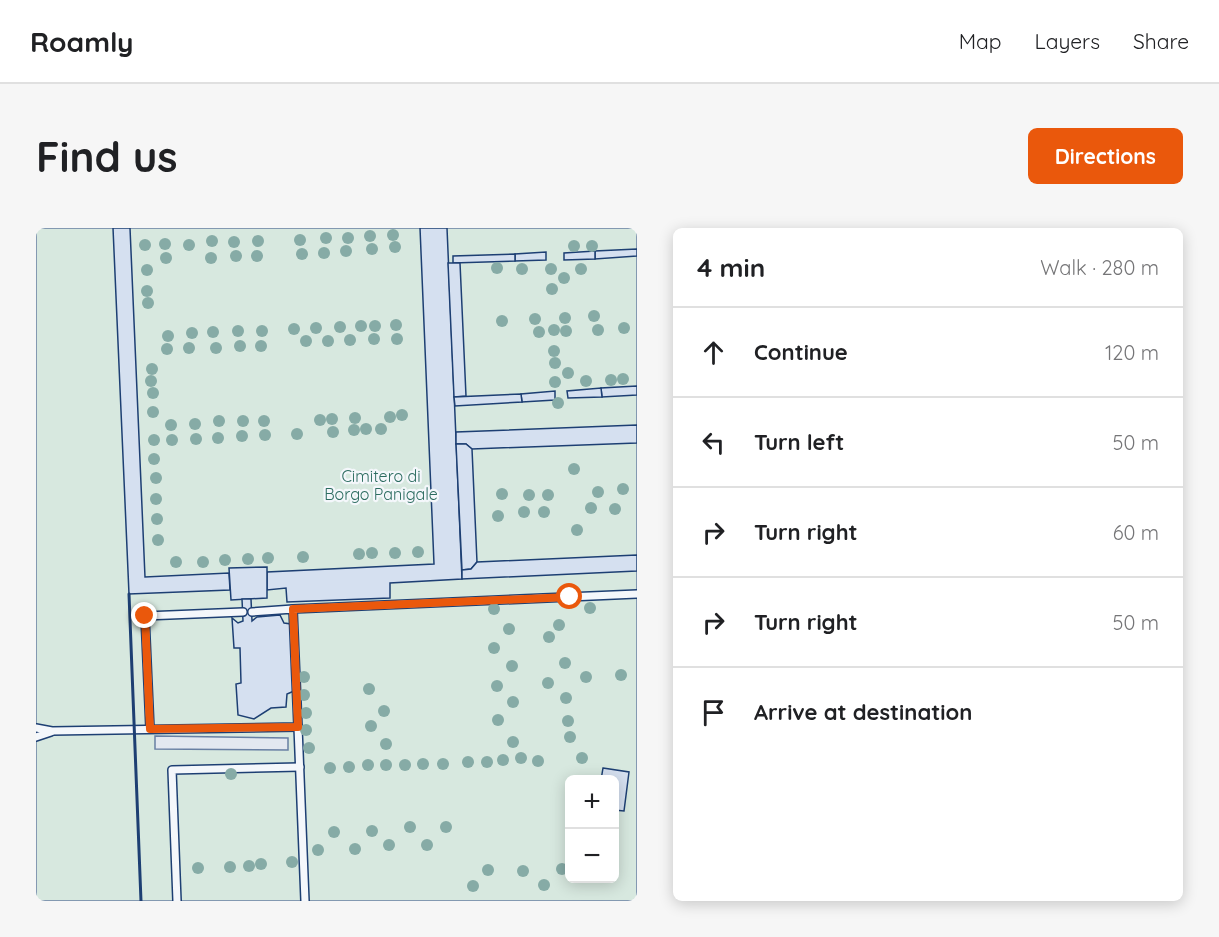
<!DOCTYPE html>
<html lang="en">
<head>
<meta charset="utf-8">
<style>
	:root { --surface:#fff; --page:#f6f6f6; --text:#202124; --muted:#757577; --line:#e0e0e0; --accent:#ea580c }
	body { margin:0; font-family:Quicksand,sans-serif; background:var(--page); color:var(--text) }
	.controls { position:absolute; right:18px; bottom:18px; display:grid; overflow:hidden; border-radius:9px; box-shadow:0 3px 15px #0003 }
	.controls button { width:54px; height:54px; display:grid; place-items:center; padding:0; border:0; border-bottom:2px solid var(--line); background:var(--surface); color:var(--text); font:30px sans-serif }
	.stop { position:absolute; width:18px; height:18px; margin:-14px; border:4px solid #ea580c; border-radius:50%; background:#fff }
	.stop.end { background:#ea580c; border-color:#fff; box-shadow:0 2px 6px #0008 }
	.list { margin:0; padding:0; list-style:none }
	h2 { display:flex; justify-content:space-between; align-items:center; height:78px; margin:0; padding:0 24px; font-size:26px }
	h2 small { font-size:20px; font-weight:400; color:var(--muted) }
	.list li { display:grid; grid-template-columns:39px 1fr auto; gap:18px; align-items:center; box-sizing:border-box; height:90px; padding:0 24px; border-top:2px solid var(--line) }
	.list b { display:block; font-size:22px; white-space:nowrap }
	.list em { font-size:20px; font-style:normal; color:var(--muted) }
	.icon { flex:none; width:33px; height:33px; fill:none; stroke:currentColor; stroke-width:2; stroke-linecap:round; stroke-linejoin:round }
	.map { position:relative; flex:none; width:601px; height:673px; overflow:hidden; border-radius:9px }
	header { display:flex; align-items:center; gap:36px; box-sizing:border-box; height:84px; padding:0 30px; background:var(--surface); border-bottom:2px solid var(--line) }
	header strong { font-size:28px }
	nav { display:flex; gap:33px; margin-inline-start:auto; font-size:21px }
	.intro { display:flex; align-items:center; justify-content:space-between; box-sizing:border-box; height:144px; padding:0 36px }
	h1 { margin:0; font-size:42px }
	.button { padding:15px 27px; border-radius:9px; background:var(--accent); color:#fff; font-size:21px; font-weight:700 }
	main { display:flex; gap:36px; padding:0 36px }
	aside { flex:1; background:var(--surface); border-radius:9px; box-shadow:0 3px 15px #0003 }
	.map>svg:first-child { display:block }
	.green { fill:#d7e8df; stroke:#687fa3; stroke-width:1.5; fill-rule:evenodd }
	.parking { fill:#e3e8f0; stroke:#687fa3; stroke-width:1.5 }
	.building { fill:#d5e0f0; stroke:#1d3f73; stroke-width:1.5 }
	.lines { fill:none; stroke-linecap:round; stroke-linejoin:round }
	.service-casing { stroke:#1d3f73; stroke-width:10 }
	.service { stroke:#f4f7fb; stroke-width:7 }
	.wall { stroke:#1d3f73; stroke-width:3 }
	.tree { fill:#86aba6 }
	.route { stroke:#ea580c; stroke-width:8 }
	.labels { text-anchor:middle; stroke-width:4.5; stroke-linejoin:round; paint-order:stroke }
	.park-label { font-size:16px; fill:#2c6c60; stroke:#f4f7fb }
</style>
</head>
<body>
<header>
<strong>Roamly</strong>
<nav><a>Map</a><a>Layers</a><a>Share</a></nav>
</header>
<div class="intro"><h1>Find us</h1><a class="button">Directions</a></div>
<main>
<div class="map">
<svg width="601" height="673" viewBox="0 0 601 673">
	<rect width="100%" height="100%" fill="#f4f7fb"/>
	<path class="green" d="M 0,0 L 601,0 L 601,673 L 0,673 ZM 534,552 L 578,552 L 578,650 L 534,650 Z"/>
	<path class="parking" d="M 119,508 L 252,510 L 252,522 L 119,521 Z"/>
	<g class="building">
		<path d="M 77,0 L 94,0 L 109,349 L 193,345 L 194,362 L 93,366 Z"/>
		<path d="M 384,0 L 411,0 L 426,351 L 354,355 L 354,370 L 251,374 L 250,360 L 231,362 L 231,344 L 398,336 Z"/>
		<path d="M 601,21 L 601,28 L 559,31 L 559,23 Z"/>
		<path d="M 559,23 L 559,31 L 528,32 L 528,25 Z"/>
		<path d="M 510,24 L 510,32 L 479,33 L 479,26 Z"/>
		<path d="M 479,26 L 479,33 L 417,35 L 417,28 Z"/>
		<path d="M 412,35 L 424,35 L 430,168 L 418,169 Z"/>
		<path d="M 601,158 L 601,167 L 566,169 L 565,160 Z"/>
		<path d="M 565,160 L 566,169 L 532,170 L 531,163 Z"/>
		<path d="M 519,163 L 519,172 L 486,174 L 485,166 Z"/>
		<path d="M 485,166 L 486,174 L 419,178 L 418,169 Z"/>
		<path d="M 601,197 L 601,215 L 436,221 L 430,216 L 420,216 L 420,204 Z"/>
		<path d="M 420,216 L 430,216 L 436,221 L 441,334 L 435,341 L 426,342 Z"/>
		<path d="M 601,327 L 601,343 L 426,351 L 426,342 L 435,341 L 441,334 Z"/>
		<path d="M 231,339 L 231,370 L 195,372 L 193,340 Z"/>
		<path d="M 206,371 L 215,371 L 216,393 L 221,389 L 244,387 L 248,395 L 255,396 L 258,463 L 251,466 L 250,479 L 235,480 L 218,491 L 202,487 L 200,456 L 205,455 L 204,420 L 198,420 L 196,390 L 202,395 L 207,393 Z"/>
		<path d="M 567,540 L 593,544 L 588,583 L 578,582 L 578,552 L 565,552 Z"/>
	</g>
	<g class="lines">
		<g class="service-casing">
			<g id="service">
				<path d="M 257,381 L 601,366"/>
				<path d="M 262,499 L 269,673"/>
				<path d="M 0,500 L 16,503 L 262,499 L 257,381 L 216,384"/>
				<path d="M 114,501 L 109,388 L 207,384"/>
				<path d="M 0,509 L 15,504"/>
				<path d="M 141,673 L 136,542 L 264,539"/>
			</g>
		</g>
		<use href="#service" class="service"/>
		<path class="wall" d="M 93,366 L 105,673"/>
	</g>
	<g class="tree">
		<circle cx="357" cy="7" r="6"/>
		<circle cx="334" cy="8" r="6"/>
		<circle cx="290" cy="10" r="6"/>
		<circle cx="312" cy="10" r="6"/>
		<circle cx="264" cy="12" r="6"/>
		<circle cx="176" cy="13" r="6"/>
		<circle cx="222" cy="13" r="6"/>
		<circle cx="198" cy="14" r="6"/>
		<circle cx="129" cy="16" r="6"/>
		<circle cx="109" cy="17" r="6"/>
		<circle cx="153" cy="17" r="6"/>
		<circle cx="538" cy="18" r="6"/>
		<circle cx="556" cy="18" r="6"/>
		<circle cx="359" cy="19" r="6"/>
		<circle cx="336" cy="21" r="6"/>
		<circle cx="310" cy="23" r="6"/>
		<circle cx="288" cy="25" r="6"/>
		<circle cx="266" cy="26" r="6"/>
		<circle cx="200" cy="28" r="6"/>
		<circle cx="221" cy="28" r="6"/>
		<circle cx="130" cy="30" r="6"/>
		<circle cx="175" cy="30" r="6"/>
		<circle cx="461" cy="40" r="6"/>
		<circle cx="486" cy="41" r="6"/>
		<circle cx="515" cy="41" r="6"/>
		<circle cx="545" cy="41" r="6"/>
		<circle cx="111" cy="42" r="6"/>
		<circle cx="528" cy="50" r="6"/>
		<circle cx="516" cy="61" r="6"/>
		<circle cx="111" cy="63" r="6"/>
		<circle cx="112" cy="75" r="6"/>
		<circle cx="558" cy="88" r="6"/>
		<circle cx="529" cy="90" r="6"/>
		<circle cx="499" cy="91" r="6"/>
		<circle cx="466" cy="93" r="6"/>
		<circle cx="360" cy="97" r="6"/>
		<circle cx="325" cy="98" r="6"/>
		<circle cx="339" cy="98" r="6"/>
		<circle cx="304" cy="99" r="6"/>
		<circle cx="280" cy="100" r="6"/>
		<circle cx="588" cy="100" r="6"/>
		<circle cx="258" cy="101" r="6"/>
		<circle cx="518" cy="102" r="6"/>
		<circle cx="562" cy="102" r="6"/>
		<circle cx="202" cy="103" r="6"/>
		<circle cx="226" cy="103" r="6"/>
		<circle cx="530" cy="103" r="6"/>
		<circle cx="177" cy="104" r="6"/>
		<circle cx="503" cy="104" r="6"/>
		<circle cx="156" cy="105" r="6"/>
		<circle cx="132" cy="108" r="6"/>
		<circle cx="338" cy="111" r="6"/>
		<circle cx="361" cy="111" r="6"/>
		<circle cx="314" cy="112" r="6"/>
		<circle cx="270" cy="113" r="6"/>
		<circle cx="292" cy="113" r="6"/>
		<circle cx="204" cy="118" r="6"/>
		<circle cx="225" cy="118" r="6"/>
		<circle cx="153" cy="120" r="6"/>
		<circle cx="180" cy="120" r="6"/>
		<circle cx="131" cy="121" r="6"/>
		<circle cx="518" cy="123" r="6"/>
		<circle cx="519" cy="135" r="6"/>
		<circle cx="116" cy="141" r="6"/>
		<circle cx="532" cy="145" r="6"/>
		<circle cx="587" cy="151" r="6"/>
		<circle cx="575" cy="152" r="6"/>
		<circle cx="115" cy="153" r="6"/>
		<circle cx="550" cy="153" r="6"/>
		<circle cx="519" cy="154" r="6"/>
		<circle cx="117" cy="165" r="6"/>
		<circle cx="522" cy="175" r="6"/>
		<circle cx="117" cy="184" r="6"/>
		<circle cx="366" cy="187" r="6"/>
		<circle cx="354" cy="189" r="6"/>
		<circle cx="319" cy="190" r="6"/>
		<circle cx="296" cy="191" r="6"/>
		<circle cx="284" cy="192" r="6"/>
		<circle cx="183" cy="193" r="6"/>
		<circle cx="207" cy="193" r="6"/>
		<circle cx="228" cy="193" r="6"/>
		<circle cx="159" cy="196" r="6"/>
		<circle cx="135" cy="197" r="6"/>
		<circle cx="330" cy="201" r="6"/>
		<circle cx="345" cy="201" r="6"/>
		<circle cx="318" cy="202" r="6"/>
		<circle cx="297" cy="204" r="6"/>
		<circle cx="261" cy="206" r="6"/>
		<circle cx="229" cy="207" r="6"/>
		<circle cx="206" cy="208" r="6"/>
		<circle cx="182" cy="210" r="6"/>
		<circle cx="160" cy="211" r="6"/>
		<circle cx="118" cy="212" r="6"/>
		<circle cx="136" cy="212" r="6"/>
		<circle cx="118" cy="231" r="6"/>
		<circle cx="538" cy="241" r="6"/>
		<circle cx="120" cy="250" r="6"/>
		<circle cx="587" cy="261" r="6"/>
		<circle cx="562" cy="264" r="6"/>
		<circle cx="466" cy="266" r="6"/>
		<circle cx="493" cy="267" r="6"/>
		<circle cx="512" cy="267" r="6"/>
		<circle cx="120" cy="271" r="6"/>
		<circle cx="555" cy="280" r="6"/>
		<circle cx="579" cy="281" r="6"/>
		<circle cx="488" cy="284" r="6"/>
		<circle cx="508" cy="284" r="6"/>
		<circle cx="462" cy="288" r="6"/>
		<circle cx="121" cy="291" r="6"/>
		<circle cx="541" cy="302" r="6"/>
		<circle cx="122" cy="312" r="6"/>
		<circle cx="382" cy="324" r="6"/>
		<circle cx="336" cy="325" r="6"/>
		<circle cx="359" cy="325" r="6"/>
		<circle cx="323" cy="326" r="6"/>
		<circle cx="267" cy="329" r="6"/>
		<circle cx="232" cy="330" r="6"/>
		<circle cx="212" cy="331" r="6"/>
		<circle cx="189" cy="332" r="6"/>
		<circle cx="140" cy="334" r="6"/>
		<circle cx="167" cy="334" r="6"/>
		<circle cx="554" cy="380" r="6"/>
		<circle cx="458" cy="381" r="6"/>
		<circle cx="523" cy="397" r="6"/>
		<circle cx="473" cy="401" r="6"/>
		<circle cx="513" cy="409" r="6"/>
		<circle cx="458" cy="420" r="6"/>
		<circle cx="529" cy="435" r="6"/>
		<circle cx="476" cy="438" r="6"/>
		<circle cx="585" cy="447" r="6"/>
		<circle cx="268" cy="449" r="6"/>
		<circle cx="550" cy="449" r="6"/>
		<circle cx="512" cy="455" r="6"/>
		<circle cx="461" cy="458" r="6"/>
		<circle cx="333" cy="461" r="6"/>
		<circle cx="268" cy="467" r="6"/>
		<circle cx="530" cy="470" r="6"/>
		<circle cx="477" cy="474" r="6"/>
		<circle cx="348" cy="483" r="6"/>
		<circle cx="270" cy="485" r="6"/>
		<circle cx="462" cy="492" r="6"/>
		<circle cx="532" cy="493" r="6"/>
		<circle cx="335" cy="498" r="6"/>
		<circle cx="270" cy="502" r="6"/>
		<circle cx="534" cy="509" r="6"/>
		<circle cx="477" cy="514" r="6"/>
		<circle cx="350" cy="516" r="6"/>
		<circle cx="273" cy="520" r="6"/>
		<circle cx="485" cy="530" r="6"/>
		<circle cx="546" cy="530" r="6"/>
		<circle cx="467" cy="532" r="6"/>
		<circle cx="502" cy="533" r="6"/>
		<circle cx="432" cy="534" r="6"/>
		<circle cx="451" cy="534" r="6"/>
		<circle cx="387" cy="536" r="6"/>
		<circle cx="407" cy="536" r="6"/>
		<circle cx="332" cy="537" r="6"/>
		<circle cx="350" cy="537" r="6"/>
		<circle cx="369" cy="537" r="6"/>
		<circle cx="313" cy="539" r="6"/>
		<circle cx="294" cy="540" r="6"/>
		<circle cx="195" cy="546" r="6"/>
		<circle cx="374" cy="599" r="6"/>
		<circle cx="410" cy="599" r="6"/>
		<circle cx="336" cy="603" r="6"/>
		<circle cx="298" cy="604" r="6"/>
		<circle cx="353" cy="617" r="6"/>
		<circle cx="391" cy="617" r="6"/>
		<circle cx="319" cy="621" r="6"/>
		<circle cx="282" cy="622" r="6"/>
		<circle cx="256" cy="634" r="6"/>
		<circle cx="225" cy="636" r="6"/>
		<circle cx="213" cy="638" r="6"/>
		<circle cx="194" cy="639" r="6"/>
		<circle cx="162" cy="640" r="6"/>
		<circle cx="526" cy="641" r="6"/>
		<circle cx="452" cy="642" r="6"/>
		<circle cx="487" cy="643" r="6"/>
		<circle cx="508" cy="657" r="6"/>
		<circle cx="437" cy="658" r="6"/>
	</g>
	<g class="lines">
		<path class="route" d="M 109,388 L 114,501 L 262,499 L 257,381 L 534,369"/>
	</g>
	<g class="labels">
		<g class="park-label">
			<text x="345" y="254">Cimitero di<tspan x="345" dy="18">Borgo Panigale</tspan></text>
		</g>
	</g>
</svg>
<div class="controls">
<button>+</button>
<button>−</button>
</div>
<div class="stop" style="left:534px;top:369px"></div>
<div class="stop end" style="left:109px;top:388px"></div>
</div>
<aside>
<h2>4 min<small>Walk · 280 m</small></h2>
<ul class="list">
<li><svg class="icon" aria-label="ahead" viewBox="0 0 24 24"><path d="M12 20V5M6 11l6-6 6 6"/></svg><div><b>Continue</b></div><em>120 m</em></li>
<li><svg class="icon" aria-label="left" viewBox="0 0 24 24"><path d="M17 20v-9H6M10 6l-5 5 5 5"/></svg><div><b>Turn left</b></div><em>50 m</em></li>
<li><svg class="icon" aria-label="right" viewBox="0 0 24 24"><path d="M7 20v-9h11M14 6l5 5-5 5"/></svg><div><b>Turn right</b></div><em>60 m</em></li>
<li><svg class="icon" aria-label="right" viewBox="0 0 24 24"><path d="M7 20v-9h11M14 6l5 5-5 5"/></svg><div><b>Turn right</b></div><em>50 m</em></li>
<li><svg class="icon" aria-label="arrive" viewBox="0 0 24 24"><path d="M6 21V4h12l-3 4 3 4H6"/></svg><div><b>Arrive at destination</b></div></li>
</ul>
</aside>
</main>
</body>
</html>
